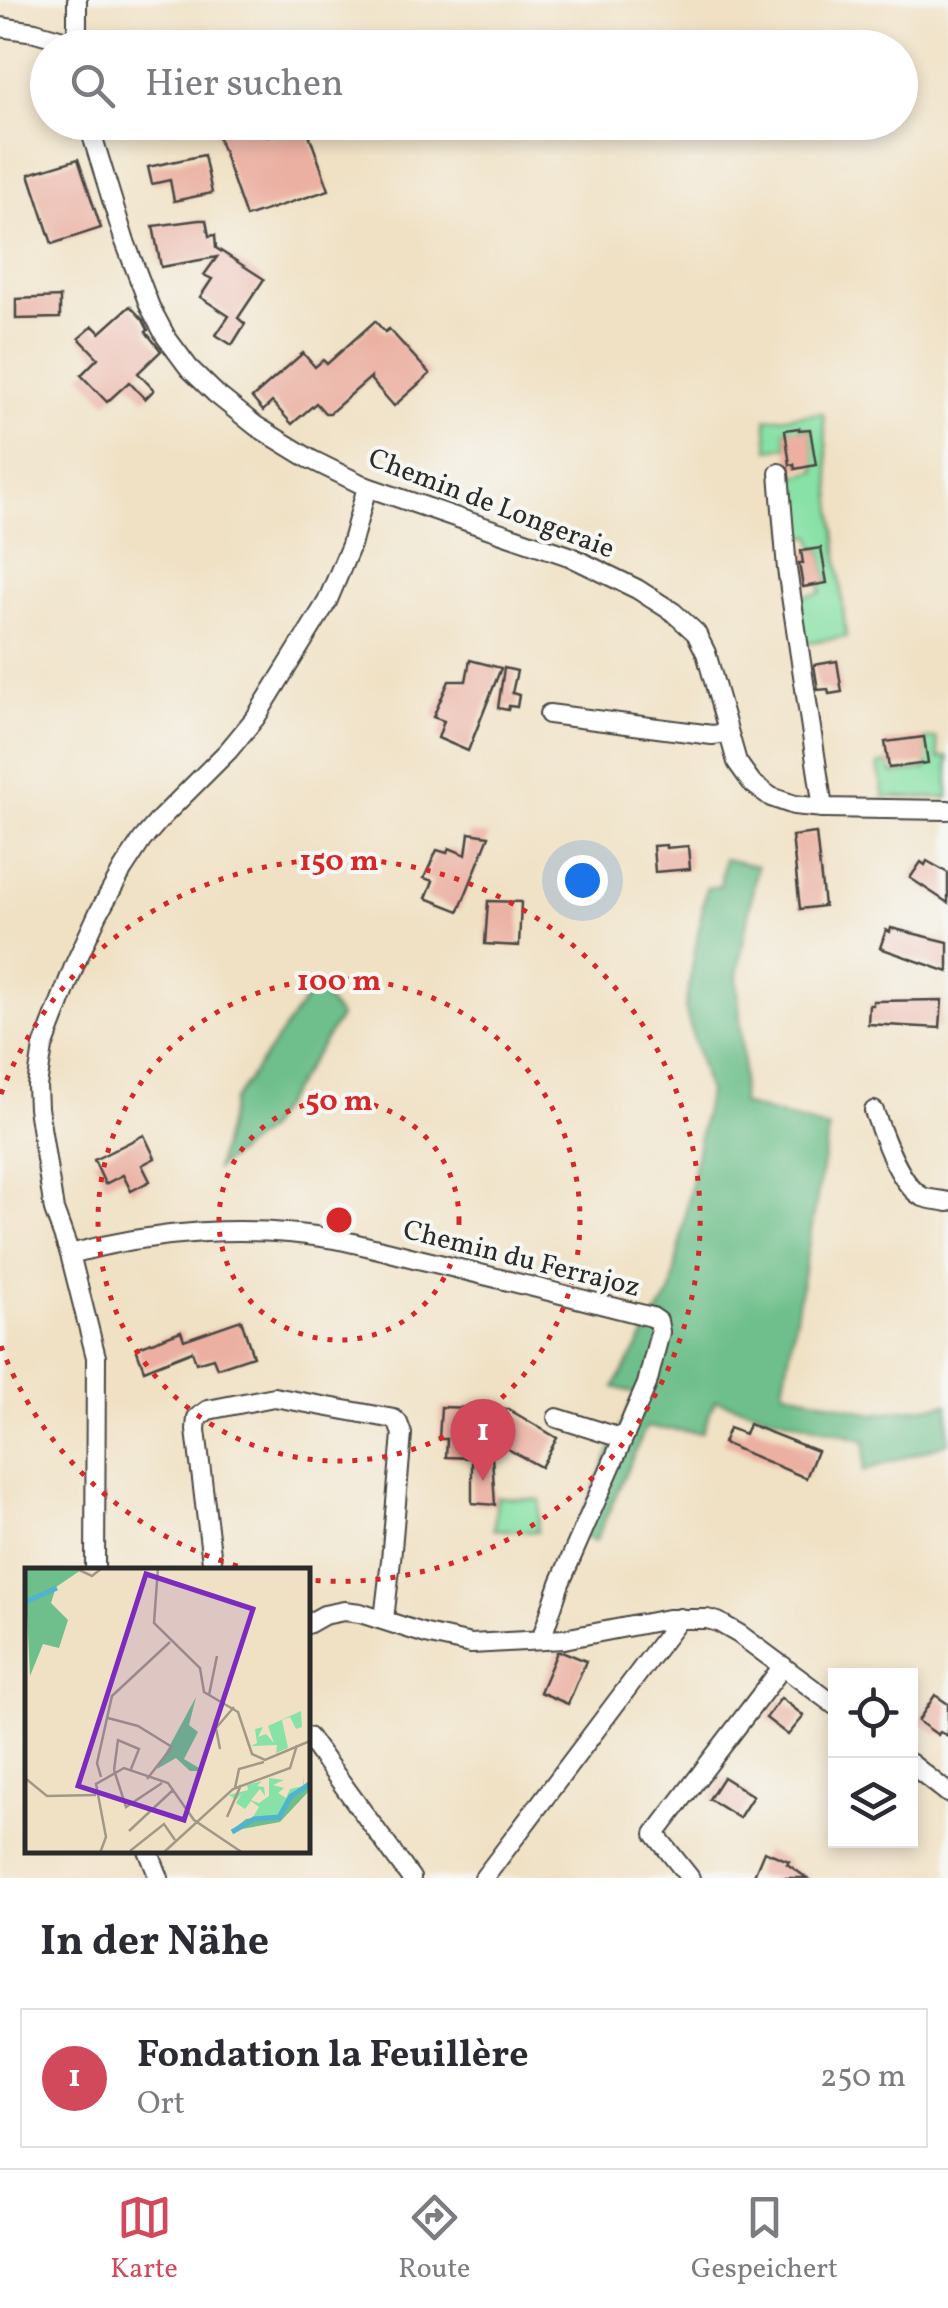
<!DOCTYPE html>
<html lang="de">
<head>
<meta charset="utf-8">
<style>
	:root { --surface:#fff; --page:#f2f2f3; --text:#2b2b33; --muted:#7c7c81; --line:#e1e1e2; --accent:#d1495b }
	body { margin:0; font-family:Vollkorn,serif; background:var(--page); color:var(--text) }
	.controls { position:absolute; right:30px; bottom:30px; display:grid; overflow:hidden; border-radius:0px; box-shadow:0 5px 15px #0003 }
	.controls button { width:90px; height:90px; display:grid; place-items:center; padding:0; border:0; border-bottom:2px solid var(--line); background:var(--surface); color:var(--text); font:50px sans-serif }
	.you { position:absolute; left:582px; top:880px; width:35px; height:35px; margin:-25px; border:8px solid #fff; border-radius:50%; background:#1a73e8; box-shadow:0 0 0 15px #1a73e833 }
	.badge { display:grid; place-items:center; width:65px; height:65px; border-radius:50%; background:var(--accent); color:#fff; font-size:32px; font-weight:700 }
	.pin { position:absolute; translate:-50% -82px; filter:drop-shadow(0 2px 5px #0008) }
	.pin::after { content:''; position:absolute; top:52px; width:35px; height:30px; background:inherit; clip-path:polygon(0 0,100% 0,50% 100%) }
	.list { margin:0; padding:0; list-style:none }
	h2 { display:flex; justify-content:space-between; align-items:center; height:130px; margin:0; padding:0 40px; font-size:42px }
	h2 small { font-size:32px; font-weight:400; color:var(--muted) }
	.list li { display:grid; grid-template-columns:65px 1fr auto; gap:30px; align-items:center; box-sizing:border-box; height:140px; margin:0 20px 20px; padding:0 20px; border:2px solid var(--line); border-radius:0px }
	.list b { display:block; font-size:38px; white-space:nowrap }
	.list p { margin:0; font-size:32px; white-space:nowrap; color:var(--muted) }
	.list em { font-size:32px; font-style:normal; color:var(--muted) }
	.icon { flex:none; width:55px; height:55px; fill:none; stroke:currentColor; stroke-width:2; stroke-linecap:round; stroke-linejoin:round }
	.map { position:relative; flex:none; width:948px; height:1878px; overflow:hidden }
	.search { position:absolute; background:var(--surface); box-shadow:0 5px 15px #0003; left:30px; right:30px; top:30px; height:110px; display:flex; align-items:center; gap:25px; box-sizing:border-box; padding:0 35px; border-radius:55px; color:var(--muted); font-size:38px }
	.sheet { height:290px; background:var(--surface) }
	nav { display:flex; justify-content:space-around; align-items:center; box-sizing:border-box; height:140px; border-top:2px solid var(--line); background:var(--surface); font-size:28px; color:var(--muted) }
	nav a { display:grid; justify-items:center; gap:5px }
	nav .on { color:var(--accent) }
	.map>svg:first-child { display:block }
	.green { fill:#88e1a6; stroke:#5a8668; stroke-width:2.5 }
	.forest { fill:#6ebf8b; stroke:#4c755b; stroke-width:2.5 }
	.building { fill:#ebb0a2 }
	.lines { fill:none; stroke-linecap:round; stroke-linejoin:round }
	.minor-casing { stroke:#494642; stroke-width:22 }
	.minor { stroke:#fff; stroke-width:18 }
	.ring { fill:none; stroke:#d62828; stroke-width:5; stroke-dasharray:5 10 }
	.labels { text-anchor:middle; stroke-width:8; stroke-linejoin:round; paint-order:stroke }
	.street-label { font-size:28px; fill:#2b2b2b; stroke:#f6f6f2 }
	.inset-river { fill:none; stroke:#50b3cf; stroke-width:5 }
	.inset-road { fill:none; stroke:#a19887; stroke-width:2.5 }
	.view { fill:#7b2cbf; fill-opacity:0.15; stroke:#7b2cbf; stroke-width:5 }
	.inset-edge { fill:none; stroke:#2b2b2b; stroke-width:5 }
	.centre { fill:#d62828; stroke:#f6f6f2; stroke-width:5 }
	.ring-label { font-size:30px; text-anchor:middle; font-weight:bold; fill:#d62828; stroke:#f6f6f2; stroke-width:8; stroke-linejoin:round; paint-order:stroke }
</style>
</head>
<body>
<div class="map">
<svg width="948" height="1878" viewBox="0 0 948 1878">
	<rect width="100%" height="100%" fill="#f6f6f2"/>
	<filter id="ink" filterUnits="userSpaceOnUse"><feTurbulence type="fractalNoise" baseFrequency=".01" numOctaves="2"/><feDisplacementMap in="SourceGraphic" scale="20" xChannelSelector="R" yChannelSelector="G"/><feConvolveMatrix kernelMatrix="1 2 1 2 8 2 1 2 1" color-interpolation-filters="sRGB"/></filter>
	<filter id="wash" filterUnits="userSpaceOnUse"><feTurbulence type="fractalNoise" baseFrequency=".0048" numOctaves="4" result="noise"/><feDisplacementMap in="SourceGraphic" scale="40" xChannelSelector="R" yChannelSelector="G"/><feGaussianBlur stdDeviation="2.25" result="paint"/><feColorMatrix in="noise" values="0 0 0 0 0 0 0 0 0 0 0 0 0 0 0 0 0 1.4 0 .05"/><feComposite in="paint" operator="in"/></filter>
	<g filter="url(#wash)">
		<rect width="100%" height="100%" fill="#f0e1c4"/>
		<g class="green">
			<path d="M 823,413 L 846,637 L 801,643 L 795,597 L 821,593 L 820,584 L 827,582 L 821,548 L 815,549 L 812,536 L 789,537 L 786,483 L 790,477 L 816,471 L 810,429 L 785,430 L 787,447 L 769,450 L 766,419 Z"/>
			<path d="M 936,738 L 939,758 L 948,757 L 948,798 L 884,797 L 878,765 L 888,763 L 893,774 L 927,769 L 924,739 Z"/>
			<path d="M 497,1497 L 540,1500 L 537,1532 L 494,1529 Z"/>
		</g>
		<g class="forest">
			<path d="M 724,859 L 757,866 L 737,976 L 743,1063 L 741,1104 L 829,1129 L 783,1390 L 873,1414 L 948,1404 L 948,1443 L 863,1471 L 866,1441 L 715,1400 L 702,1433 L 646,1427 L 595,1542 L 576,1531 L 635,1393 L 614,1387 L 671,1292 L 708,1092 L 685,1008 L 706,888 L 720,886 Z"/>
			<path d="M 315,986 L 340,1017 L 265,1131 L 216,1169 L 233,1101 Z"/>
		</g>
		<g id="blocks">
			<g class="building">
				<path d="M 242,122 L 264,122 L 268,136 L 305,123 L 329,190 L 246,217 L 216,131 Z"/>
				<path d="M 204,155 L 212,193 L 174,201 L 170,180 L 152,184 L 148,167 Z"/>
				<path d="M 78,159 L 101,228 L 52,244 L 29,174 Z"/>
				<path d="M 199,220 L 206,220 L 209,236 L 215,235 L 216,248 L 264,279 L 238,318 L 245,324 L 232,345 L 216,335 L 229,316 L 200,297 L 212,279 L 204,275 L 217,257 L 161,267 L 153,226 Z"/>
				<path d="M 60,297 L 60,318 L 16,319 L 16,299 Z"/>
				<path d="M 130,306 L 143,320 L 148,330 L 146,332 L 161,351 L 138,373 L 154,390 L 145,399 L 129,382 L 107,402 L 81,375 L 98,358 L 79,338 L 93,326 L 100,333 Z"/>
				<path d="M 375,321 L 385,332 L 389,329 L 430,374 L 394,406 L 371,380 L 371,377 L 330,413 L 325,413 L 316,403 L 292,424 L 272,402 L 263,411 L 252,398 L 303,353 L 315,367 L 323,360 L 327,364 Z"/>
				<path d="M 799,428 L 799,430 L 810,429 L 816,465 L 795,469 L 794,464 L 790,465 L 785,430 Z"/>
				<path d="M 821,548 L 827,583 L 803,587 L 799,563 L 803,563 L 801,551 Z"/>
				<path d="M 470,660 L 501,668 L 468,751 L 438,738 L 444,721 L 433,717 L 449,681 L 466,681 Z"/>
				<path d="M 837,661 L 842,692 L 829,694 L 828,689 L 818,690 L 814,665 Z"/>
				<path d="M 504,668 L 517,671 L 512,693 L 519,695 L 517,707 L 509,706 L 508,710 L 498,708 Z"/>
				<path d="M 924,737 L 928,763 L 889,768 L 885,742 Z"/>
				<path d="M 469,833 L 489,836 L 459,911 L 426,898 L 433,881 L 424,878 L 437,850 L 447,853 L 449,848 L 466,855 Z"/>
				<path d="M 816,833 L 824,906 L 800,909 L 792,836 Z"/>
				<path d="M 666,845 L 666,848 L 688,846 L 690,869 L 655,872 L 653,846 Z"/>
				<path d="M 927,861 L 948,873 L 948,903 L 910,878 L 921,862 L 925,865 Z"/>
				<path d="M 488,901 L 521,902 L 519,946 L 485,944 Z"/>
				<path d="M 891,928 L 948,942 L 948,972 L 880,948 L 886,930 L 890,932 Z"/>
				<path d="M 942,1000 L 940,1028 L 868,1024 L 869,1005 L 873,1005 L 873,1001 Z"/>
				<path d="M 144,1135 L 155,1158 L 142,1165 L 150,1181 L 131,1191 L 123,1175 L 105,1184 L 94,1160 Z"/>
				<path d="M 241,1320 L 253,1356 L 217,1368 L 213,1358 L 196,1363 L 192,1351 L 144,1370 L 136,1348 L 181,1331 L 184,1340 Z"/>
				<path d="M 441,1407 L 508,1409 L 557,1438 L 541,1467 L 491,1440 L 495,1505 L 472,1503 L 472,1458 L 446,1457 L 447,1439 L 439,1439 Z"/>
				<path d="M 749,1424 L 817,1451 L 806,1478 L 723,1443 L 729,1428 L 745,1434 Z"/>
				<path d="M 557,1652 L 564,1652 L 586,1661 L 568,1704 L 540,1692 Z"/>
				<path d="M 935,1695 L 948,1704 L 948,1736 L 940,1732 L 938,1735 L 918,1721 Z"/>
				<path d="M 781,1698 L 804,1716 L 788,1735 L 766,1718 Z"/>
				<path d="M 723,1777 L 753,1796 L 739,1818 L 709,1799 Z"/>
				<path d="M 764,1851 L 789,1861 L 787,1864 L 807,1878 L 762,1878 L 754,1875 Z"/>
			</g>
		</g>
	</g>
	<g filter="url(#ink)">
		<use href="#blocks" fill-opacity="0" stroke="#494642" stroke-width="2.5"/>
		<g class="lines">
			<g class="minor-casing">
				<g id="minor">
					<path d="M 77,0 L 77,48"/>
					<path d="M 0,27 L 35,32 L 77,44"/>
					<path d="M 88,122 L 124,239 L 150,307 L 166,337 L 189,368 L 216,394 L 256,426 L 310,459 L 367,487 L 569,556 L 637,589 L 673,612 L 696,633 L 706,653 L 737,762 L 752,783 L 771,797 L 794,805 L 823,808 L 948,810"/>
					<path d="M 779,473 L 787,569 L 823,808"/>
					<path d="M 549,714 L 712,735 L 728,733"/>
					<path d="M 874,1111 C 882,1133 900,1187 923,1197 C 931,1200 940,1200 948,1202"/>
					<path d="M 70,1254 C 154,1231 248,1224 334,1239 C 367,1245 399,1255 431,1262 C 505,1280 578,1298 652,1317 L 658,1321 L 660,1332 L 647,1384 L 560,1583 L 541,1640"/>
					<path d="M 557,1418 L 621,1438"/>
					<path d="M 95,1570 L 96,1357 L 70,1254 L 54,1210 L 38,1108 L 37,1086 L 43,1047 L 75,964 L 98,914 L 123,869 L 142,840 L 162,817 L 228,751 L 256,717 L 327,602 L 351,545 L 367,487"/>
					<path d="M 213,1570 L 196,1430 L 197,1418 L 208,1410 L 274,1397 L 394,1419 L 398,1423 L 402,1434 L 391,1560 L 384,1619"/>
					<path d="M 308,1624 L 324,1615 L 344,1611 L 360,1613 L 426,1634 L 471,1644 L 564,1639 L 668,1619 L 707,1619 L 718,1622 L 739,1634 L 836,1706"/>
					<path d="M 308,1737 L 411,1878"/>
					<path d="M 910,1763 L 948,1793"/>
					<path d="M 148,1850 L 159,1878"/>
					<path d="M 484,1878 L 680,1618"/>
					<path d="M 690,1878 L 655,1834 L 783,1666"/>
				</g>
			</g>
			<use href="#minor" class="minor"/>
		</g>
	</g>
	<g class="ring">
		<circle cx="339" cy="1220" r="120"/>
		<circle cx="339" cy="1220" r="241"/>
		<path d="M252 1570A361 361 0 0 1 1 1346M1 1094A361 361 0 1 1 308 1580"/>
	</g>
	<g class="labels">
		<g class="street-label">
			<text transform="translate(492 502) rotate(21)" y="10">Chemin de Longeraie</text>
			<text transform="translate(522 1257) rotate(14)" y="10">Chemin du Ferrajoz</text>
		</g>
	</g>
	<g transform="translate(25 1568)">
		<rect width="285" height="285" fill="#f0e1c4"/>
		<path d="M 276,143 L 277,159 L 271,161 L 265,149 L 257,152 L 263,180 L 251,185 L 252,177 L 226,178 L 232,175 L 230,161 L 238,159 L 233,169 L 241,166 L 249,175 L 243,158 ZM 279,208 L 279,219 L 255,247 L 228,249 L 234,239 L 226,233 L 220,241 L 211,235 L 217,225 L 211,232 L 204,227 L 223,222 L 222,217 L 237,213 L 232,218 L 239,219 L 240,228 L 235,221 L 226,232 L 234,235 L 244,228 L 244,210 L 259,212 L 248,217 L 259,220 L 253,225 L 261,230 L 265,221 L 278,218 Z" fill="#88e1a6"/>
		<path d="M 0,0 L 59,0 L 31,19 L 26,35 L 43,52 L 34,80 L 18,76 L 5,108 ZM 171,129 L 164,157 L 173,164 L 159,191 L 179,203 L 165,203 L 151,190 L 132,201 ZM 285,212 L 285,222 L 255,254 L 206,263 L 221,251 L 255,247 L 261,231 Z" fill="#6ebf8b"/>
		<path class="inset-river" d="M 0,34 L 32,20M 207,264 L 229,251 L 254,249 L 266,228 L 285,216"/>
		<path class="inset-road" d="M 50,0 L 67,8 L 77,0M 133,0 L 129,55 L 175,100 L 179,124 L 213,144 L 227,186 L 240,192 L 285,173M 184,127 L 192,88M 83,150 L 113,158 L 147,179 L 122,211M 195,181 L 191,160 L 209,139M 89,202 L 101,239 L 137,215M 89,202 L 93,172 L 114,181 L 106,201M 76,209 L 72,195 L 87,128 L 145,74M 0,210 L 22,228 L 71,227M 210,220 L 214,201 L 239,194M 202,249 L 216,217M 104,263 L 148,222M 105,283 L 139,256 L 150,272M 75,285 L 81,269 L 71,216 L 99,200 L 143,215 L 169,252 L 218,285M 138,285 L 208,221 L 265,200 L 272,177"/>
		<path class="view" d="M 121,6 L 228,41 L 159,252 L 53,218 Z"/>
		<rect width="285" height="285" class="inset-edge"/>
	</g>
	<circle cx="339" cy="1220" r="15" class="centre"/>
	<g class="ring-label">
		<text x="339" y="870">150 m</text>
		<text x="339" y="990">100 m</text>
		<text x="339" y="1110">50 m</text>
	</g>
</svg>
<div class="controls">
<button><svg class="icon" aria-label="locate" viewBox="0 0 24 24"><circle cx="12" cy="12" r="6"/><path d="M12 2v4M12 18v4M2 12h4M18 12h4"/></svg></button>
<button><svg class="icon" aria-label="layers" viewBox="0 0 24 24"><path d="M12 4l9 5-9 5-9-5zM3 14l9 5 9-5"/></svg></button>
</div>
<div class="you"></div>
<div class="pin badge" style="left:483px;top:1481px">1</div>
<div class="search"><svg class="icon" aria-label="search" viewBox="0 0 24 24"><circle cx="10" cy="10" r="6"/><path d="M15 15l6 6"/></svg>Hier suchen</div>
</div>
<section class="sheet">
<h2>In der Nähe<small></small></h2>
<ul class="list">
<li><span class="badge">1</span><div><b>Fondation la Feuillère</b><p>Ort</p></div><em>250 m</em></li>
</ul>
</section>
<nav>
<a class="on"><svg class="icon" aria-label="map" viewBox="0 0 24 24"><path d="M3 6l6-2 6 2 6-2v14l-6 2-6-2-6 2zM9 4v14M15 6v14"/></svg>Karte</a>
<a><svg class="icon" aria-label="directions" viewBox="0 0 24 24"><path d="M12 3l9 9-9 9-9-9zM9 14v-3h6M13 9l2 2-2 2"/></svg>Route</a>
<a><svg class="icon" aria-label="saved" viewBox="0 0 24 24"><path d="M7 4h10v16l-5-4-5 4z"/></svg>Gespeichert</a>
</nav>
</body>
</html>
